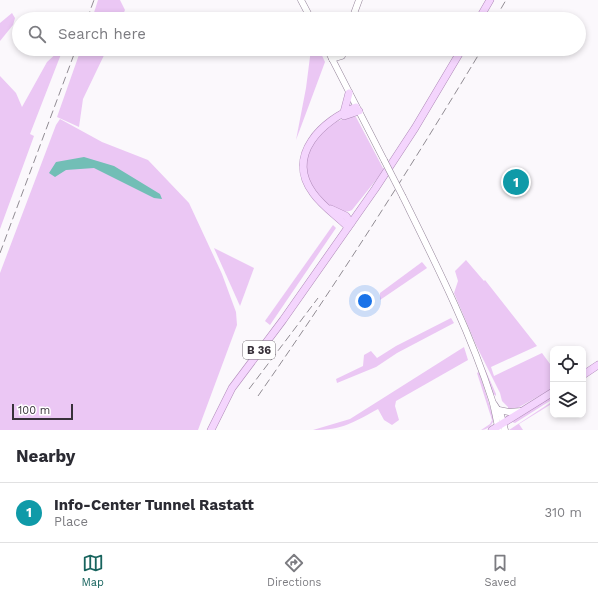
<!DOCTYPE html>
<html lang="en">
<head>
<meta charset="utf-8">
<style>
	:root { --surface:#fff; --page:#f7f7f7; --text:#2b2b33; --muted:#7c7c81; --line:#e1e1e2; --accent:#18645e }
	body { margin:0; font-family:"Work Sans",sans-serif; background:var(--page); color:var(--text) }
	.controls { position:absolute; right:12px; bottom:12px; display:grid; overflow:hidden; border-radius:8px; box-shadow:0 2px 6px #0003 }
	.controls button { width:36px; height:36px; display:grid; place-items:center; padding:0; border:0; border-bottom:1px solid var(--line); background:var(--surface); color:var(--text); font:20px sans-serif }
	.scale { position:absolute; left:12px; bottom:10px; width:61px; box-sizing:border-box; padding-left:4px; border:2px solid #38313a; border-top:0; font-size:11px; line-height:14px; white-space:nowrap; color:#38313a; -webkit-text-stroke:3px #fff; paint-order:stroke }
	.you { position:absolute; left:365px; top:301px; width:14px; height:14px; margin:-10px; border:3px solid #fff; border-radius:50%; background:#1a73e8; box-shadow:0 0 0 6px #1a73e833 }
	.badge { display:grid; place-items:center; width:26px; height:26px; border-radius:50%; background:var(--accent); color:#fff; font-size:13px; font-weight:700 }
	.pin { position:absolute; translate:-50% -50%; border:2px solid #fff; box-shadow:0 1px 4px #0006 }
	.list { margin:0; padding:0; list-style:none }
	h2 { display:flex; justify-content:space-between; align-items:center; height:52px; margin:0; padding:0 16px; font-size:17px }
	h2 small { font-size:13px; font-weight:400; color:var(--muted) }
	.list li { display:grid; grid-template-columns:26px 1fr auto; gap:12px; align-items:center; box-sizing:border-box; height:60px; padding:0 16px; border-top:1px solid var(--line) }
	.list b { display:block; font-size:15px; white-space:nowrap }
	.list p { margin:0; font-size:13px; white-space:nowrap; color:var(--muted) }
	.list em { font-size:13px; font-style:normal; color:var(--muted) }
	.icon { flex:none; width:22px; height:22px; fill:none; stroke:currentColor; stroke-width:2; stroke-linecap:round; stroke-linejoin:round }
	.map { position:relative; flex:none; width:598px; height:430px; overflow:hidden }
	.search { position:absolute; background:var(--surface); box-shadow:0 2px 6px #0003; left:12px; right:12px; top:12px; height:44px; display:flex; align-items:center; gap:10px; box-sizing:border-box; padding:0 14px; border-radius:22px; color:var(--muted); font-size:15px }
	.sheet { height:112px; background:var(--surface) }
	nav { display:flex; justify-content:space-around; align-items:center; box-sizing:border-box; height:56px; border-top:1px solid var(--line); background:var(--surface); font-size:11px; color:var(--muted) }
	nav a { display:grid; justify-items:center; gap:2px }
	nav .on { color:var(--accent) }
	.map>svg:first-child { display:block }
	.green { fill:#ebc7f4 }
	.water { fill:#72beb6 }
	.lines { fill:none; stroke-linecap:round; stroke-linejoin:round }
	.tertiary-casing { stroke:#95859a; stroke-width:7 }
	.primary-casing { stroke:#ae89b7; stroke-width:8 }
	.tertiary { stroke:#fff; stroke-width:6 }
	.primary { stroke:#f4d5fd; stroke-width:7 }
	.rail { stroke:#918c93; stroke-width:1; stroke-dasharray:8 4; stroke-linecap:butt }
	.tertiary-bridge-casing { stroke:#95859a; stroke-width:7; stroke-linecap:butt }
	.tertiary-bridge { stroke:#fff; stroke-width:6 }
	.labels { text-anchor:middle; stroke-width:3.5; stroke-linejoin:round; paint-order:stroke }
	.shield { fill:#fff; stroke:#746f75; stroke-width:1 }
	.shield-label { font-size:11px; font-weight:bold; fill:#38313a }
</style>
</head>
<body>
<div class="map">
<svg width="598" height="430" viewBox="0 0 598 430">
	<rect width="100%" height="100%" fill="#fbf8fc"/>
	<g class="green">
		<path d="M 98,0 L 120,0 L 125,10 L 121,19 L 92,19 Z"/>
		<path d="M 12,13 L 15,18 L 13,25 L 0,41 L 0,23 Z"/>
		<path d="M 61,49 L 63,49 L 30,134 L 34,136 L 0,229 L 0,76 L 16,93 L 22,107 L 47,62 Z"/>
		<path d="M 81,49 L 107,49 L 83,99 L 79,127 L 57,117 Z"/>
		<path d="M 311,49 L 319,49 L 325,62 L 296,140 L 306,88 Z"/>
		<path d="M 356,117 L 384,170 L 352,210 C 335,218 314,194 308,179 C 300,159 314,134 332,124 C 339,121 348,116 356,117 Z"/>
		<path d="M 60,119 L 102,142 L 148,160 L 189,203 L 222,274 L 236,312 L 237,325 L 198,430 L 0,430 L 0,273 L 56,125 Z"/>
		<path d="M 333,225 L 336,228 L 270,325 L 265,321 Z"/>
		<path d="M 214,248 L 254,268 L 240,306 Z"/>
		<path d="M 466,260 L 484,281 L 485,280 L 537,346 L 491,367 L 494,376 L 542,353 L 553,368 L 553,388 L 514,410 L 508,410 L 508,407 L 502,401 L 500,393 L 476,345 L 454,293 L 458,281 L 455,271 Z"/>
		<path d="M 422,262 L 427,268 L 380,300 L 380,293 Z"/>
		<path d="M 451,318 L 454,323 L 397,353 L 376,367 L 337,383 L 336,379 L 363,366 L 364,355 L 371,351 L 377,358 L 396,346 Z"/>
		<path d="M 464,347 L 468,360 L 396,401 L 395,406 L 399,420 L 392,425 L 384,420 L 378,409 C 352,423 343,430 313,430 L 350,419 Z"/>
		<path d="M 485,369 L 496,394 L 496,396 L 492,393 L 483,370 Z"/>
		<path d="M 479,372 L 494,419 C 492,426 487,430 481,430 L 490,424 L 492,420 L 477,373 Z"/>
		<path d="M 553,396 L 553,399 L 515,423 L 512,422 Z"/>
		<path d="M 553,401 L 553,403 L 519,424 L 523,430 L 509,430 Z"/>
	</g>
	<path class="water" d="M 84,157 L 114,166 L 160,194 L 162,199 L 154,198 L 94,168 L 66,170 L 55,177 L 49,173 L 56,162 Z"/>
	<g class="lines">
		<g class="tertiary-casing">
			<g id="tertiary">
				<path d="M 301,0 L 311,19"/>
				<path d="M 352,19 L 359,0"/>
				<path d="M 327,49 L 384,160"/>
				<path d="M 332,59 L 342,56 L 344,49"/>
				<path d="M 403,197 C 435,262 470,331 492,400 C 495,410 496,420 499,430"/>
				<path d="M 494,404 L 501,415 L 505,430"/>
				<path d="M 499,410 L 509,412 L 521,411"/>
			</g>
		</g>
		<g class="primary-casing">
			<g id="primary">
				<path d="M 479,19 L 490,0"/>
				<path d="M 344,112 L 349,93"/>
				<path d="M 344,116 L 359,111"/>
				<path d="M 331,209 L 346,216 L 351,223"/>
				<path d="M 348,227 C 337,216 322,206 313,193 C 285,155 323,120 356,107"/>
				<path d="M 583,375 L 598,365"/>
				<path d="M 211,430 L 232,388 L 283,320 L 375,189 L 415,128 L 462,49"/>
				<path d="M 492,430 L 553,392"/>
			</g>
		</g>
		<use href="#tertiary" class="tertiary"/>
		<use href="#primary" class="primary"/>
		<g class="rail">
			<path d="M 87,19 L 94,0"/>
			<path d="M 495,19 L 506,0"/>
			<path d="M 0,253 L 76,49"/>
			<path d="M 249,389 L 318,298"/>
			<path d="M 258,396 C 337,283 411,167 482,49"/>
		</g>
		<g class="tertiary-bridge-casing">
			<path id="tertiary-bridge" d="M 384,160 L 403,197"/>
		</g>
		<use href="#tertiary-bridge" class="tertiary-bridge"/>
	</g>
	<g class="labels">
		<rect class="shield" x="243" y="341" width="32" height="18" rx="3"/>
		<g class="shield-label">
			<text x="259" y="354">B 36</text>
		</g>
	</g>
</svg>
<div class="controls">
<button><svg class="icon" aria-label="locate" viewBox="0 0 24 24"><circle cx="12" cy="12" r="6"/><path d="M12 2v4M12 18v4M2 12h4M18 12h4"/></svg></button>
<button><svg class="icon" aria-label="layers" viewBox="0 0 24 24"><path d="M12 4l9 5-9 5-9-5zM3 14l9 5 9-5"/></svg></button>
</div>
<div class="scale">100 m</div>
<div class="you"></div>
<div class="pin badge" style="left:516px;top:182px;background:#0f9aa8">1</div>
<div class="search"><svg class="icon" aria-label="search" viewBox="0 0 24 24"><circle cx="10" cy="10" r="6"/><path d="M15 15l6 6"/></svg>Search here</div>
</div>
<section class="sheet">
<h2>Nearby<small></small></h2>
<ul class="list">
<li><span class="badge" style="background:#0f9aa8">1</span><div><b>Info-Center Tunnel Rastatt</b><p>Place</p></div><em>310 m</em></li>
</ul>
</section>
<nav>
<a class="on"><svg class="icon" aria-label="map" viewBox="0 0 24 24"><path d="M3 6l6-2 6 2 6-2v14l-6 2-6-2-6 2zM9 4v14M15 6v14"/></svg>Map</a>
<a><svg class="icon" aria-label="directions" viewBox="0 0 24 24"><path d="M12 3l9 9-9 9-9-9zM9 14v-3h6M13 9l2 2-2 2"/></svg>Directions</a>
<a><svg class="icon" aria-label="saved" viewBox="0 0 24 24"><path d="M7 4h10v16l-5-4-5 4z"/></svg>Saved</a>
</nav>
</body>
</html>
